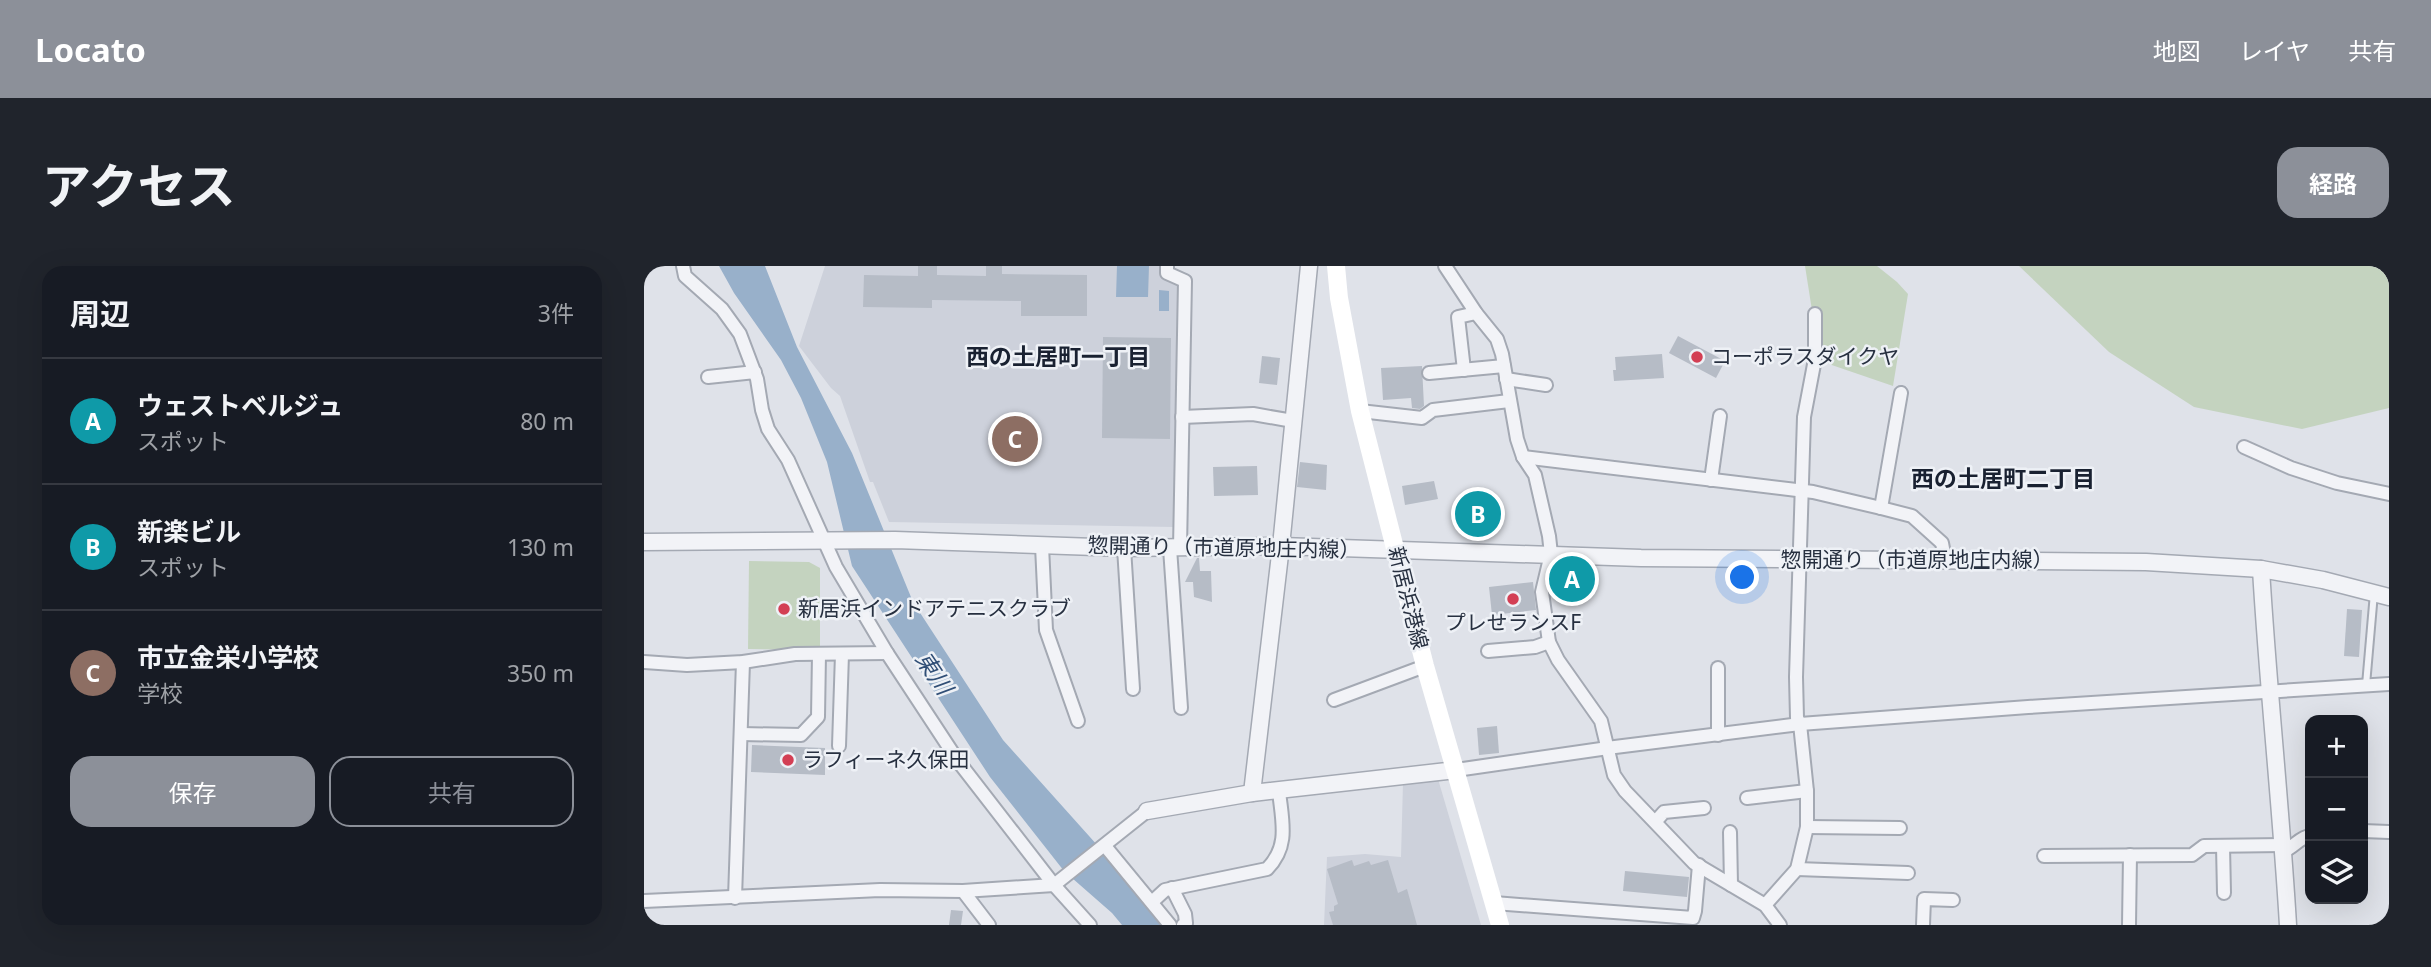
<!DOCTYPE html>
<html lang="ja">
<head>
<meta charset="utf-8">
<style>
	:root { --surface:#171b24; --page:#20242c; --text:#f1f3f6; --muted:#9ea1a6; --line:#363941; --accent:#8c9099 }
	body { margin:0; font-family:"Noto Sans","Noto Sans JP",sans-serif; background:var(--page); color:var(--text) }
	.controls { position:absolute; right:21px; bottom:21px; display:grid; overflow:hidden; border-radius:14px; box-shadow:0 7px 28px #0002 }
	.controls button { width:63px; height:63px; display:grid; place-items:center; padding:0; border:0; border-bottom:2px solid var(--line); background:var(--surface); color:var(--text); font:35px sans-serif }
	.you { position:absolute; left:1099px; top:312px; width:24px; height:24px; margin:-18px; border:5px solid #fff; border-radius:50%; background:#1a73e8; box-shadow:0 0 0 10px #1a73e833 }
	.badge { display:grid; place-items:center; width:46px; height:46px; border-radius:50%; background:var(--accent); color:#fff; font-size:23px; font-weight:700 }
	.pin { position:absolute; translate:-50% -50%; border:4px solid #fff; box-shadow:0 2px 7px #0006 }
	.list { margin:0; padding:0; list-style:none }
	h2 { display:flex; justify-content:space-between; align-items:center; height:91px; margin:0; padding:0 28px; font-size:30px }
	h2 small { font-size:23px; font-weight:400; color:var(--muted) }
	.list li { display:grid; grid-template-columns:46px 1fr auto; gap:21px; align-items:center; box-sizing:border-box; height:126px; padding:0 28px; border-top:2px solid var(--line) }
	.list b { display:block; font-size:26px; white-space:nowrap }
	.list p { margin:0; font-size:23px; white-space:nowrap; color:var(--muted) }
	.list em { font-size:23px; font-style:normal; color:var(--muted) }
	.actions { display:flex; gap:14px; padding:21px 28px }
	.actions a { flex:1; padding:16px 0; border:2px solid var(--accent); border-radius:21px; text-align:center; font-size:24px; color:var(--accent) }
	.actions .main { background:var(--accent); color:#fff }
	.icon { flex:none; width:38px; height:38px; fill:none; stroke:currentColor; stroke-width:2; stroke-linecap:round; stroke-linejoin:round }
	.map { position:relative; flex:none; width:1745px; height:659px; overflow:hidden; border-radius:21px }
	header { display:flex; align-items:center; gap:42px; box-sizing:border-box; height:98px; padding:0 35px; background:var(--accent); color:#fff }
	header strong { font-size:33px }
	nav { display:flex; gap:38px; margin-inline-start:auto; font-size:24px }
	.intro { display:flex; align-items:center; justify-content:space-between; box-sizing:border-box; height:168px; padding:0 42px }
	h1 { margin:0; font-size:49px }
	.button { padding:18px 32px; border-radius:21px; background:var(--accent); color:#fff; font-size:24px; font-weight:700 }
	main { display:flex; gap:42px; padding:0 42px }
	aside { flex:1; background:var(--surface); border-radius:21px; box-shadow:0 7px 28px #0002 }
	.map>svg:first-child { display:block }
	.built { fill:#cdd1db }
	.green { fill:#c4d3bf }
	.water { fill:#98b0ca }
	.building { fill:#b6bcc6 }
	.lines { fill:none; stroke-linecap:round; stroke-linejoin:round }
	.service-casing { stroke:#a4a9b3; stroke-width:10 }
	.minor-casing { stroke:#a4a9b3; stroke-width:16 }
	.tertiary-casing { stroke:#a4a9b3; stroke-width:19 }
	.service { stroke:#f2f3f7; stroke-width:6 }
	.minor { stroke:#f2f3f7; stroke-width:12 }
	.tertiary { stroke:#f2f3f7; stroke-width:16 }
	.secondary { stroke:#fff; stroke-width:18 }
	.poi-dot { fill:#d33f54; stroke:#eef1f6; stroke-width:2.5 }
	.labels { text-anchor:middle; stroke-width:5; stroke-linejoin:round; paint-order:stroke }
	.poi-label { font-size:21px; fill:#273040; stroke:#eef1f6; text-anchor:start }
	.street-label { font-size:21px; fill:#273040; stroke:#eef1f6 }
	.neighbourhood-label { font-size:23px; font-weight:bold; fill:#192131; stroke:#eef1f6 }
	.water-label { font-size:23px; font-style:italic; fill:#304e76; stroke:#eef1f6 }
</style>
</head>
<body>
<header>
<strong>Locato</strong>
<nav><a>地図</a><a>レイヤ</a><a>共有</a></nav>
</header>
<div class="intro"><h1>アクセス</h1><a class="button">経路</a></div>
<main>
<aside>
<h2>周辺<small>3件</small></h2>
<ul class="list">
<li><span class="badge" style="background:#0f9aa8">A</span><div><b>ウェストベルジュ</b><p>スポット</p></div><em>80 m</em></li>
<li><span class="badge" style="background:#0f9aa8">B</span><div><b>新楽ビル</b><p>スポット</p></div><em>130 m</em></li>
<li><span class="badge" style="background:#8d6e63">C</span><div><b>市立金栄小学校</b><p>学校</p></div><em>350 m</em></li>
</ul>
<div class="actions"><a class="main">保存</a><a>共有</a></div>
</aside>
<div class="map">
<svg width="1745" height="659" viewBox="0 0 1745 659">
	<rect width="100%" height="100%" fill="#dfe2e9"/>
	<g class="built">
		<path d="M 181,0 L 518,0 L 519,11 L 536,21 L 530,261 L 245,256 L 229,216 L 226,216 L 196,130 L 187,122 L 155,80 Z"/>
		<path d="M 794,513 L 837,659 L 680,659 L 683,591 L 721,588 L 757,591 L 759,517 Z"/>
	</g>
	<g class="green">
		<path d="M 1161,0 L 1233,0 L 1253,16 L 1264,28 L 1249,120 L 1176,95 Z"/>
		<path d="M 1375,0 L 1745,0 L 1745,142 L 1658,163 L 1550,141 L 1465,86 Z"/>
		<path d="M 105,295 L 165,296 L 176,302 L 176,384 L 104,383 Z"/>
	</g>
	<g class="water">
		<path d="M 75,0 L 121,0 L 153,81 L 208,187 L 269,336 L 359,474 L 454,580 L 520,659 L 478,659 L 468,647 L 420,605 L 346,511 L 208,300 L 183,196 L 157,132 L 137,94 L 90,27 Z"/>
		<path d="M 473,0 L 505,0 L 504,31 L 472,31 Z"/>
		<path d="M 515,24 L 525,25 L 525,45 L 515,45 Z"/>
	</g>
	<g class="building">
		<path d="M 274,0 L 293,0 L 293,9 L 342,10 L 342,0 L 358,0 L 358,8 L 443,9 L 443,50 L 377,50 L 377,35 L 288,34 L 288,42 L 219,41 L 220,9 L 274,10 Z"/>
		<path d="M 1034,70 L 1081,95 L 1072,112 L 1025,87 Z"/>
		<path d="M 459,71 L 527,72 L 526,173 L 458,172 Z"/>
		<path d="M 1018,88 L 1020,112 L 970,115 L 969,104 L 972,104 L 971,91 Z"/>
		<path d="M 618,90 L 636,92 L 633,119 L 615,117 Z"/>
		<path d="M 778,100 L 780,140 L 776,143 L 768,142 L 767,132 L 739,134 L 737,102 Z"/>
		<path d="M 656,196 L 683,199 L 682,224 L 653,221 Z"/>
		<path d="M 613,200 L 614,229 L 570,230 L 569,201 Z"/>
		<path d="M 790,215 L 794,233 L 761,239 L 758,220 Z"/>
		<path d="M 840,235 L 844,259 L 829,261 L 825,238 Z"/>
		<path d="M 553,292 L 555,292 L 556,305 L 567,305 L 568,336 L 550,331 L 549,316 L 541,316 Z"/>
		<path d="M 943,306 L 944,318 L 913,319 L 912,307 Z"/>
		<path d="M 889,316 L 892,344 L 848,349 L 845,321 Z"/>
		<path d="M 1703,343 L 1718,344 L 1715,391 L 1700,390 Z"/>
		<path d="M 853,460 L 855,487 L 835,489 L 833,462 Z"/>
		<path d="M 108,479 L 181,482 L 181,509 L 107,506 Z"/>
		<path d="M 708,594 L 710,600 L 725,595 L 727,599 L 744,594 L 754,627 L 763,623 L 773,659 L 689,659 L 685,646 L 690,645 L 690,640 L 694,638 L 683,603 Z"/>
		<path d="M 981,605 L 1045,611 L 1043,631 L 979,625 Z"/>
		<path d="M 307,644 L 319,645 L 317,659 L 305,659 Z"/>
	</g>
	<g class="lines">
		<g class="service-casing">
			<path id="service" d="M 1722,419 L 1730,327"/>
		</g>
		<g class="minor-casing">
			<g id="minor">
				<path d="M 39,0 L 41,10 L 78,43 L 96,68 L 113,113 L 118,144 L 124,163 L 144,194 L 192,301 L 243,387 L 314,495 L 410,619 L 446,659"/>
				<path d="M 523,0 L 523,7 L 541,15 L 536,282"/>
				<path d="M 801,0 L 832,47 L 853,73 L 858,88 L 873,173 L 879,191 L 891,209 L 905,270 L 907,288 L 898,326 L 905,376 L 914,394 L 957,455 L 970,509 L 981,525 L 1050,597 L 1121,639 L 1136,659"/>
				<path d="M 820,104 L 814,51 L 832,47"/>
				<path d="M 785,107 L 860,100"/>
				<path d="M 64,111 L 111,106"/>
				<path d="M 862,113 L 902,119"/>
				<path d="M 716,145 L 778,152 L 789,144 L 865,135"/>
				<path d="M 538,151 L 609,148 L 649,155"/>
				<path d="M 1600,181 L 1647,202 L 1693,217 L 1745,228"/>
				<path d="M 879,191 L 1169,226 L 1237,242 L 1268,250 L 1298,277 L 1301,293"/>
				<path d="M 1067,214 L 1076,150"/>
				<path d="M 1237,242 L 1257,127"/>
				<path d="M 398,280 L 402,364 L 434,455"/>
				<path d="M 480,282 L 489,423"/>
				<path d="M 526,282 L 537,442"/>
				<path d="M 844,385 L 891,381 L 905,376"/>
				<path d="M 0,396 L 43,399 L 99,396 L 151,388 L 243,387"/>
				<path d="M 1074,402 L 1074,469"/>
				<path d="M 690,434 L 781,400"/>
				<path d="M 97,468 L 157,469 L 174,451 L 175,388"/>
				<path d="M 195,480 L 198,388"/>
				<path d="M 812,504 L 971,481 L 1156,458 L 1384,441 L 1745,418"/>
				<path d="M 1103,532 L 1163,525"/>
				<path d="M 1012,555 L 1020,546 L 1060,542"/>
				<path d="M 1163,561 L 1256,562"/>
				<path d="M 1719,565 L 1745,566"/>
				<path d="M 1086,566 L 1087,619"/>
				<path d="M 461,580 L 526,659"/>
				<path d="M 1579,580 L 1580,627"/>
				<path d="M 1640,585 C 1650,581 1656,571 1666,570"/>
				<path d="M 1400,590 L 1548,589 L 1560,580 L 1639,579"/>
				<path d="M 1153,603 L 1264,607"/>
				<path d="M 528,622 L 541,648 L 542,657 L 539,659"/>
				<path d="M 319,625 L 345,659"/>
				<path d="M 91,632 L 99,396"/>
				<path d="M 0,635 L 236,624 L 319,625 L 410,619 L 503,545"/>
				<path d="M 508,636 L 521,624 L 623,603 C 646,580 638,555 635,525"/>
				<path d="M 850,637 L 1049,652 L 1051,645 L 1055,599"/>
				<path d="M 1121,639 L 1153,603 L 1163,561 L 1163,525 L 1156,458 L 1153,452 L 1152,411 L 1160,151 L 1171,93 L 1171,48"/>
				<path d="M 1279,659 L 1280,633 L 1309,634"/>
				<path d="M 1485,659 L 1486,589"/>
			</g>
		</g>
		<g class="tertiary-casing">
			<g id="tertiary">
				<path d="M 0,276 L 251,274 L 480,282 L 637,280 L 997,292 L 1502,296 L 1617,303 L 1679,314 L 1745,331"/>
				<path d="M 1617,303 C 1624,422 1637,540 1644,659"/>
				<path d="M 608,527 L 637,280 L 665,0"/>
				<path d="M 503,545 L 608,527 L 812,504"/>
			</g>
		</g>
		<use href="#service" class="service"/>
		<use href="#minor" class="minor"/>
		<use href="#tertiary" class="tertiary"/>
		<path class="secondary" d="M 692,0 L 695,32 L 716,145 L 781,400 L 856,659"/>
	</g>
	<g class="poi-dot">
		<circle cx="1053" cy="91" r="7"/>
		<circle cx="869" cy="333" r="7"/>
		<circle cx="140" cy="343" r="7"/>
		<circle cx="144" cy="494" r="7"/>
	</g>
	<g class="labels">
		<g class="poi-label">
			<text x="1067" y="98">コーポラスダイクヤ</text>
			<text x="154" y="350">新居浜インドアテニスクラブ</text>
			<text x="869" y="364" text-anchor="middle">プレせランスF</text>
			<text x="158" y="501">ラフィーネ久保田</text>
		</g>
		<g class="street-label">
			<text transform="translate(580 282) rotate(1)" y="7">惣開通り（市道原地庄内線）</text>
			<text x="1273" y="301">惣開通り（市道原地庄内線）</text>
			<text transform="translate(764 332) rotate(76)" y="7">新居浜港線</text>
		</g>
		<g class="neighbourhood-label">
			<text x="414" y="99">西の土居町一丁目</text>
			<text x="1359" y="221">西の土居町二丁目</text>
		</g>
		<g class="water-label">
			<text transform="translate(290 407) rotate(56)" y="8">東川</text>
		</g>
	</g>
</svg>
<div class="controls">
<button>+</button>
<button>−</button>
<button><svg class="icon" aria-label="layers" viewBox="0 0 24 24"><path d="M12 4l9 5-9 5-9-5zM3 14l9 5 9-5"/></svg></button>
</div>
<div class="you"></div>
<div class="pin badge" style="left:928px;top:313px;background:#0f9aa8">A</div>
<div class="pin badge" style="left:834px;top:248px;background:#0f9aa8">B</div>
<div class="pin badge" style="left:371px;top:173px;background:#8d6e63">C</div>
</div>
</main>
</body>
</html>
